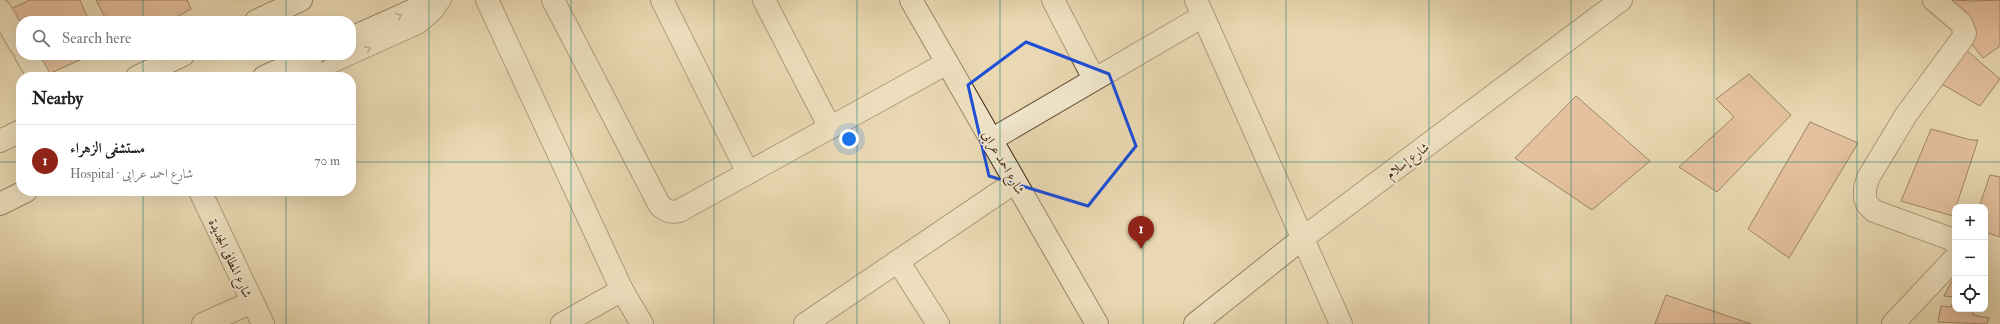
<!DOCTYPE html>
<html lang="en">
<head>
<meta charset="utf-8">
<style>
	:root { --surface:#fff; --page:#f2f2f2; --text:#202124; --muted:#757577; --line:#e0e0e0; --accent:#8f2418 }
	body { margin:0; font-family:"IM FELL Double Pica",Amiri,serif; background:var(--page); color:var(--text) }
	.controls { position:absolute; right:12px; bottom:12px; display:grid; overflow:hidden; border-radius:8px; box-shadow:0 4px 16px #0002 }
	.controls button { width:36px; height:36px; display:grid; place-items:center; padding:0; border:0; border-bottom:1px solid var(--line); background:var(--surface); color:var(--text); font:20px sans-serif }
	.you { position:absolute; left:849px; top:139px; width:14px; height:14px; margin:-10px; border:3px solid #fff; border-radius:50%; background:#1a73e8; box-shadow:0 0 0 6px #1a73e833 }
	.badge { display:grid; place-items:center; width:26px; height:26px; border-radius:50%; background:var(--accent); color:#fff; font-size:13px; font-weight:700 }
	.pin { position:absolute; translate:-50% -33px; filter:drop-shadow(0 1px 2px #0008) }
	.pin::after { content:''; position:absolute; top:21px; width:14px; height:12px; background:inherit; clip-path:polygon(0 0,100% 0,50% 100%) }
	.list { margin:0; padding:0; list-style:none }
	h2 { display:flex; justify-content:space-between; align-items:center; height:52px; margin:0; padding:0 16px; font-size:17px }
	h2 small { font-size:13px; font-weight:400; color:var(--muted) }
	.list li { display:grid; grid-template-columns:26px 1fr auto; gap:12px; align-items:center; box-sizing:border-box; height:72px; padding:0 16px; border-top:1px solid var(--line) }
	.list b { display:block; font-size:15px; white-space:nowrap }
	.list p { margin:0; font-size:13px; white-space:nowrap; color:var(--muted) }
	.list em { font-size:13px; font-style:normal; color:var(--muted) }
	.icon { flex:none; width:22px; height:22px; fill:none; stroke:currentColor; stroke-width:2; stroke-linecap:round; stroke-linejoin:round }
	.map { position:relative; flex:none; width:2000px; height:324px; overflow:hidden }
	.search { position:absolute; background:var(--surface); box-shadow:0 4px 16px #0002; left:16px; top:16px; width:340px; height:44px; display:flex; align-items:center; gap:10px; box-sizing:border-box; padding:0 14px; border-radius:16px; color:var(--muted); font-size:15px }
	.panel { position:absolute; background:var(--surface); box-shadow:0 4px 16px #0002; left:16px; top:72px; width:340px; height:124px; border-radius:16px }
	.map>svg:first-child { display:block }
	.building { fill:#e0a487; stroke:#3c230f }
	.lines { fill:none; stroke-linecap:round; stroke-linejoin:round }
	.lane-casing { stroke:#675038; stroke-width:16 }
	.street-casing { stroke:#675038; stroke-width:24 }
	.secondary-casing { stroke:#3c230f; stroke-width:24 }
	.lane { stroke:#f1e6cd; stroke-width:14 }
	.street { stroke:#f1e6cd; stroke-width:22 }
	.secondary { stroke:#f1e6cd; stroke-width:22 }
	.oneway { stroke:#96846e }
	.marked { fill:none; stroke:#1d4ed8; stroke-width:3; stroke-linejoin:round }
	.grid { fill:none; stroke:#0f766e; stroke-width:1; stroke-opacity:0.55 }
	.labels { text-anchor:middle; stroke-width:4; stroke-linejoin:round; paint-order:stroke }
	.street-label { font-size:13px; fill:#3c230f; stroke:#f1e6cd }
</style>
</head>
<body>
<div class="map">
<svg width="2000" height="324" viewBox="0 0 2000 324">
	<rect width="100%" height="100%" fill="#e9d8b2"/>
	<filter id="stains"><feTurbulence type="fractalNoise" baseFrequency=".005" numOctaves="4"/><feColorMatrix values="0 0 0 0 .2 0 0 0 0 .09 0 0 0 0 .02 0 0 0 .5 -.17"/></filter>
	<radialGradient id="worn" r=".72"><stop offset=".6" stop-color="#630" stop-opacity="0"/><stop offset="1" stop-color="#630" stop-opacity=".3"/></radialGradient>
	<g class="building">
		<path d="M 30,0 L 80,0 L 89,21 L 21,21 L 21,51 L 4,12 Z"/>
		<path d="M 96,0 L 187,0 L 191,9 L 169,21 L 107,21 Z"/>
		<path d="M 1953,0 L 1973,1 L 2000,0 L 2000,46 L 1983,58 L 1943,7 Z"/>
		<path d="M 1965,49 L 2000,79 L 1980,106 L 1933,79 Z"/>
		<path d="M 23,55 L 91,55 L 42,77 Z"/>
		<path d="M 1749,74 L 1791,115 L 1717,192 L 1679,167 L 1734,117 L 1716,99 Z"/>
		<path d="M 1576,96 L 1650,161 L 1592,210 L 1515,158 Z"/>
		<path d="M 1810,122 L 1858,143 L 1789,258 L 1748,229 Z"/>
		<path d="M 1931,129 L 1971,140 L 1978,140 L 1953,216 L 1901,201 Z"/>
		<path d="M 1990,175 L 2000,177 L 2000,237 L 1985,232 L 1985,207 L 1979,207 Z"/>
		<path d="M 1952,281 L 1955,282 L 1955,309 L 1974,309 L 1973,315 L 1989,318 L 1987,324 L 1938,322 L 1941,306 L 1951,307 L 1955,297 L 1944,296 Z"/>
		<path d="M 1666,295 L 1751,324 L 1655,324 Z"/>
	</g>
	<g class="lines">
		<g class="lane-casing">
			<path id="lane" d="M 307,77 L 420,26 L 435,13 L 444,0"/>
		</g>
		<g class="street-casing">
			<g id="street">
				<path d="M 487,0 L 622,290 L 642,324"/>
				<path d="M 553,0 L 660,206 C 667,211 671,213 679,211 L 947,63"/>
				<path d="M 662,0 L 748,173"/>
				<path d="M 764,0 L 830,128"/>
				<path d="M 1053,0 L 1094,79"/>
				<path d="M 1196,0 L 1341,324"/>
				<path d="M 1934,0 L 1961,23 L 1965,33 L 1962,39 L 1906,115 L 1868,178 L 1865,189 L 1865,198 L 1867,204 L 1874,211 L 1951,239 L 1955,242"/>
				<path d="M 0,10 L 21,46"/>
				<path d="M 26,55 L 39,77"/>
				<path d="M 991,140 L 1203,16"/>
				<path d="M 200,191 L 263,324"/>
				<path d="M 1303,238 L 1621,0"/>
				<path d="M 898,261 L 938,324"/>
				<path d="M 203,324 L 252,302"/>
				<path d="M 562,324 L 622,290"/>
				<path d="M 805,324 L 1015,182"/>
				<path d="M 1893,324 L 1955,258"/>
			</g>
		</g>
		<g class="secondary-casing">
			<g id="secondary">
				<path d="M 911,0 L 1097,324"/>
				<path d="M 256,21 L 301,0"/>
				<path d="M 351,38 L 436,0"/>
				<path d="M 137,77 L 183,55"/>
				<path d="M 264,77 L 313,55"/>
				<path d="M 0,141 L 21,131"/>
				<path d="M 0,204 L 26,191"/>
				<path d="M 1195,324 L 1303,238"/>
			</g>
		</g>
		<use href="#lane" class="lane"/>
		<use href="#street" class="street"/>
		<use href="#secondary" class="secondary"/>
	</g>
	<defs><path id="oneway-chevron" d="M-2-3.5L2.5 0L-2 3.5" fill="none" stroke-width="1.6" stroke-linecap="round" stroke-linejoin="round"/></defs>
	<g class="oneway">
		<use href="#oneway-chevron" transform="translate(399 16) rotate(-24)"/>
		<use href="#oneway-chevron" transform="translate(368 49) rotate(-24)"/>
	</g>
	<path d="M0 0H2000V324H0ZM 1026,42 L 1109,74 L 1136,146 L 1088,206 L 989,176 L 968,85 Z" fill="#e9d8b2" fill-opacity=".55" fill-rule="evenodd"/>
	<path class="marked" d="M 1026,42 L 1109,74 L 1136,146 L 1088,206 L 989,176 L 968,85 Z"/>
	<path class="grid" d="M 143,0 L 143,21M 286,0 L 286,21M 429,0 L 429,324M 571,0 L 571,324M 714,0 L 714,324M 857,0 L 857,324M 1000,0 L 1000,324M 1143,0 L 1143,324M 1286,0 L 1286,324M 1429,0 L 1429,324M 1571,0 L 1571,324M 1714,0 L 1714,324M 1857,0 L 1857,324M 143,55 L 143,77M 286,55 L 286,77M 0,162 L 21,162M 351,162 L 2000,162M 143,191 L 143,324M 286,191 L 286,324"/>
	<g class="labels">
		<g class="street-label">
			<text transform="translate(1407 160) rotate(-37)" y="5">شارع إسلام</text>
			<text transform="translate(1004 162) rotate(60)" y="5">شارع احمد عرابى</text>
			<text transform="translate(231 258) rotate(65)" y="5">شارع المطافى الجديدة</text>
		</g>
	</g>
	<rect width="100%" height="100%" filter="url(#stains)"/>
	<rect width="100%" height="100%" fill="url(#worn)"/>
</svg>
<div class="controls">
<button>+</button>
<button>−</button>
<button><svg class="icon" aria-label="locate" viewBox="0 0 24 24"><circle cx="12" cy="12" r="6"/><path d="M12 2v4M12 18v4M2 12h4M18 12h4"/></svg></button>
</div>
<div class="you"></div>
<div class="pin badge" style="left:1141px;top:249px">1</div>
<div class="search"><svg class="icon" aria-label="search" viewBox="0 0 24 24"><circle cx="10" cy="10" r="6"/><path d="M15 15l6 6"/></svg>Search here</div>
<section class="panel">
<h2>Nearby<small></small></h2>
<ul class="list">
<li><span class="badge">1</span><div><b>مستشفى الزهراء</b><p>Hospital · شارع احمد عرابى</p></div><em>70 m</em></li>
</ul>
</section>
</div>
</body>
</html>
